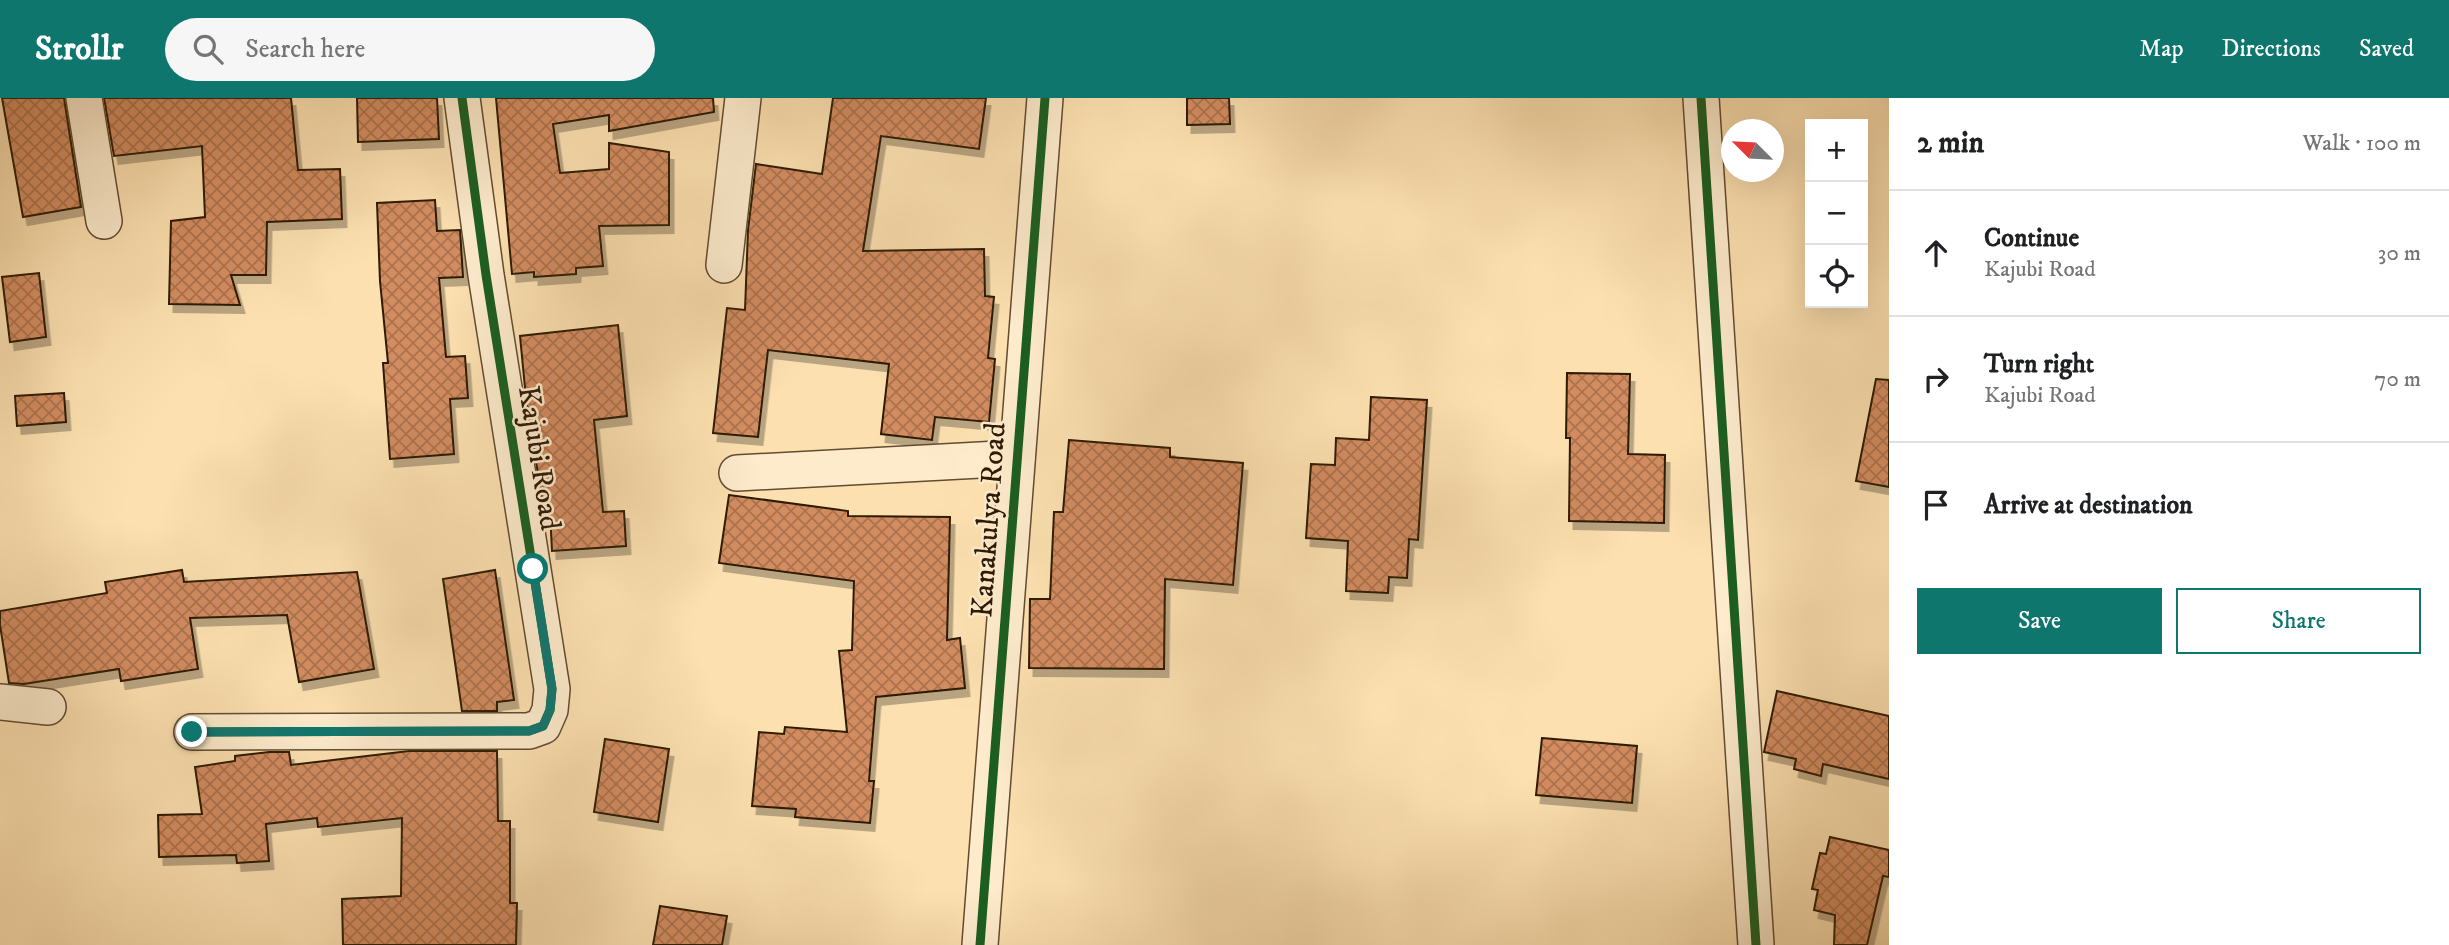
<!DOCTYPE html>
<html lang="en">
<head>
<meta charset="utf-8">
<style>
	:root { --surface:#fff; --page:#f6f6f6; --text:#202124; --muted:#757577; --line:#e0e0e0; --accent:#0f766e }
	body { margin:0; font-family:"IM FELL DW Pica",serif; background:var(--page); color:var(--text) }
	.controls { position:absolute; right:21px; top:21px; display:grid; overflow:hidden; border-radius:0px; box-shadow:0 7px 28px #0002 }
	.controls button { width:63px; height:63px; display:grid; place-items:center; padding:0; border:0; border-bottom:2px solid var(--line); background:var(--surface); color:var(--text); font:35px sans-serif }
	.compass { position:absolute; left:1721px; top:21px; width:63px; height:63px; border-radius:50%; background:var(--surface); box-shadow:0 7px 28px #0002; rotate:294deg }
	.stop { position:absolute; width:21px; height:21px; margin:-16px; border:5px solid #0f766e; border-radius:50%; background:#fff }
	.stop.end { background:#0f766e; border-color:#fff; box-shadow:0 2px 7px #0008 }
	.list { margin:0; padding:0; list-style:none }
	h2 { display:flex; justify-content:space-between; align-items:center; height:91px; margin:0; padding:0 28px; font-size:30px }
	h2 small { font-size:23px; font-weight:400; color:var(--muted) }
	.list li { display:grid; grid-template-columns:46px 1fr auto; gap:21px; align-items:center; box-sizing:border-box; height:126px; padding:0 28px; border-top:2px solid var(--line) }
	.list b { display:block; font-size:26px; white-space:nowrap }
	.list p { margin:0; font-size:23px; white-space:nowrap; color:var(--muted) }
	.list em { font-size:23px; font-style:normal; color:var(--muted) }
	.actions { display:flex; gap:14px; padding:21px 28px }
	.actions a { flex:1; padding:16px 0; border:2px solid var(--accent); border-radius:0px; text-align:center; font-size:24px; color:var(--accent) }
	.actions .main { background:var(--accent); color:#fff }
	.icon { flex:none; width:38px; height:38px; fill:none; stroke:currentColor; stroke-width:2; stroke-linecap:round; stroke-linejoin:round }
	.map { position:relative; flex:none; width:1889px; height:847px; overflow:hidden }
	header { display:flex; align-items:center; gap:42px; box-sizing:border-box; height:98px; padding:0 35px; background:var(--accent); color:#fff }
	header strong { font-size:33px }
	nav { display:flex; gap:38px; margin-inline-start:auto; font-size:24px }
	.search { width:490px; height:63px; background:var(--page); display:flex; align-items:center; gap:18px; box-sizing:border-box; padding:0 24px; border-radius:38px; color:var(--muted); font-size:26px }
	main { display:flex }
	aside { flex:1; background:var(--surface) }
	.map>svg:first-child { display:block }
	.building { fill:url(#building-cross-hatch); stroke:#2d1a05; stroke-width:2; filter:url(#shadow) }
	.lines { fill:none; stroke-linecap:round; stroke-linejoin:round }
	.minor-casing { stroke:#614c30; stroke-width:38 }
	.minor { stroke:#fdebcc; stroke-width:35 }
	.cycleway-casing { stroke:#fdebcc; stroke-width:13 }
	.cycleway { stroke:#1b5e20; stroke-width:9 }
	.route { stroke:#0f766e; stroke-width:9 }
	.labels { text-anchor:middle; stroke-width:5; stroke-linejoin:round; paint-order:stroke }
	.street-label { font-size:30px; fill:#2d1a05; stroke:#fdebcc }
</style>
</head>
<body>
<header>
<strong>Strollr</strong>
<div class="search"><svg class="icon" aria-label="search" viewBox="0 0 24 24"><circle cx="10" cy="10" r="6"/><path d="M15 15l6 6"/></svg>Search here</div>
<nav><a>Map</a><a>Directions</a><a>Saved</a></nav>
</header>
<main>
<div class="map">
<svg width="1889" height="847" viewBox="0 0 1889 847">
	<defs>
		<pattern id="building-cross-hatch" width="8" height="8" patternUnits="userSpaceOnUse" patternTransform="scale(1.75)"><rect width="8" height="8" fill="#d28c60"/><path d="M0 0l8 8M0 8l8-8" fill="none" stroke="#ab724d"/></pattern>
		<filter id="shadow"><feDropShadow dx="4.5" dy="8" stdDeviation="0" flood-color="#0004"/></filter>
	</defs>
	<rect width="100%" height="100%" fill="#fce0b0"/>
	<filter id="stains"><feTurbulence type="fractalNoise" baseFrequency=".00286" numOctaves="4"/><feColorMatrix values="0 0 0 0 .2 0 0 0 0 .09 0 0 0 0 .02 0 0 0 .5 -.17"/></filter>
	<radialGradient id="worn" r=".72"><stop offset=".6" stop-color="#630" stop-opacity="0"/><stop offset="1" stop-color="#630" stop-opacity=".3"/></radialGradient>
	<g class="building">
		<path d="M 2,0 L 64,0 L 81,109 L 23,119 Z"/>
		<path d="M 104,0 L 291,0 L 298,72 L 340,71 L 342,121 L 267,124 L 266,177 L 231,177 L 240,207 L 169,206 L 171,123 L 205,119 L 202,48 L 114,58 Z"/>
		<path d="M 357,0 L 437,0 L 439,41 L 358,44 Z"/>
		<path d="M 496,0 L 713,0 L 714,14 L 609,33 L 609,17 L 553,26 L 560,75 L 609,71 L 609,45 L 669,54 L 669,127 L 599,128 L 603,168 L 576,170 L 576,176 L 534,179 L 534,174 L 512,176 Z"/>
		<path d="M 833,0 L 986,0 L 979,51 L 881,38 L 863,153 L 984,151 L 985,198 L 994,199 L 988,260 L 995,261 L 989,324 L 935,319 L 932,342 L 881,336 L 889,266 L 768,252 L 758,339 L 713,335 L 727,210 L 745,212 L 748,132 L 756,66 L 822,76 Z"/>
		<path d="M 1187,0 L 1229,0 L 1230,26 L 1187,27 Z"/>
		<path d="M 435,102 L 437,133 L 460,132 L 463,179 L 439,180 L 446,259 L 465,258 L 468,300 L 450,301 L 454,356 L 390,361 L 383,265 L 388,265 L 380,183 L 377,105 Z"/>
		<path d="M 39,175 L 46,239 L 10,244 L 2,179 Z"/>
		<path d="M 618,227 L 627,318 L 594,322 L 603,414 L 624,413 L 626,448 L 552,453 L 550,414 L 544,414 L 526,300 L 520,238 Z"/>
		<path d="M 1567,275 L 1630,276 L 1628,356 L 1665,357 L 1664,425 L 1569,423 L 1570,340 L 1566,340 Z"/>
		<path d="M 1876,281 L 1889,282 L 1889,389 L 1856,383 Z"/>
		<path d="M 64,295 L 66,324 L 17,328 L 15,298 Z"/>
		<path d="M 1371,299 L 1427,302 L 1418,442 L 1409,441 L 1407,480 L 1389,479 L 1388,495 L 1346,493 L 1348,443 L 1306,440 L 1311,366 L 1335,367 L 1336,340 L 1369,342 Z"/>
		<path d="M 1069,342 L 1170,350 L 1170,359 L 1243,365 L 1233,487 L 1165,481 L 1164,571 L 1029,570 L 1030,501 L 1050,501 L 1054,414 L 1063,414 Z"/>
		<path d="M 729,397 L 848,413 L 848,418 L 950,419 L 947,542 L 960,540 L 965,590 L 876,599 L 869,683 L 874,683 L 870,725 L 795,719 L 796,711 L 752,708 L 759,634 L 784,636 L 785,629 L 847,634 L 839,553 L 852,552 L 854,483 L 719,465 Z"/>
		<path d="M 182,472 L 184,484 L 357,474 L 374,571 L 299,584 L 287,517 L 190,520 L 198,571 L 121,583 L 119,571 L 24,586 L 9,585 L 0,527 L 0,513 L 107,495 L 105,484 Z"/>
		<path d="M 495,472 L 514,602 L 497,604 L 497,613 L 462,613 L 443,481 Z"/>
		<path d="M 1777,593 L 1889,618 L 1889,681 L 1823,666 L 1821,678 L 1794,671 L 1796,661 L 1764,654 Z"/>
		<path d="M 1542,640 L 1637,648 L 1632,705 L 1536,697 Z"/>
		<path d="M 605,641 L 669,651 L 658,724 L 594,714 Z"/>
		<path d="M 409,653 L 497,653 L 498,723 L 510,723 L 510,805 L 517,805 L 516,847 L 343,847 L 342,801 L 401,798 L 402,720 L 318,729 L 317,720 L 266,726 L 269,763 L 237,765 L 236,757 L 159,759 L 158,717 L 202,716 L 195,669 L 235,663 L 235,658 L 269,654 L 289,654 L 291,667 Z"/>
		<path d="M 1830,739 L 1889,752 L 1889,779 L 1883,778 L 1867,847 L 1834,847 L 1835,817 L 1814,812 L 1818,792 L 1812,791 L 1820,755 L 1826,756 Z"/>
		<path d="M 660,808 L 727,818 L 722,847 L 653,847 Z"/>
	</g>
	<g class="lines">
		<g class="minor-casing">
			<g id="minor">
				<path d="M 84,0 L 104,123"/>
				<path d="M 1701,0 L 1756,847"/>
				<path d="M 724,167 L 743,0"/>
				<path d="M 737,375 L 1017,360"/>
				<path d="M 0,604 L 48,609"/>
				<path d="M 192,634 L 529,633 L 543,628 L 550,612 L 552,591 L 486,177 L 462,0"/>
				<path d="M 980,847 L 1045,0"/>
			</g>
		</g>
		<use href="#minor" class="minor"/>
		<g class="cycleway-casing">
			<g id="cycleway">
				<path d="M 1701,0 L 1756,847"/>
				<path d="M 192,634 L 529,633 L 543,628 L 550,612 L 552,591 L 486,177 L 462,0"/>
				<path d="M 980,847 L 1045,0"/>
			</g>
		</g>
		<use href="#cycleway" class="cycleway"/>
	</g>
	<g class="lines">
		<path class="route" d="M 192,634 L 529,633 L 543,628 L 550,612 L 552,591 L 533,471"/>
	</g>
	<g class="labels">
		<g class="street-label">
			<text transform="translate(540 360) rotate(81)" y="10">Kajubi Road</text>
			<text transform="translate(988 422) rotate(-86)" y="10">Kanakulya Road</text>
		</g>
	</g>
	<rect width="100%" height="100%" filter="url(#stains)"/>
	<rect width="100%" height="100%" fill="url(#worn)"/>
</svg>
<div class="controls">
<button>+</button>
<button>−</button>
<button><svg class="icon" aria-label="locate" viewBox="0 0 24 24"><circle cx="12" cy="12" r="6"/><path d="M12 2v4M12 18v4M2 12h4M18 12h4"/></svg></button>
</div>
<svg class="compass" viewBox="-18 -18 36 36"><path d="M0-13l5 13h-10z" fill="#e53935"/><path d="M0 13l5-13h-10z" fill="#757577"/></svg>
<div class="stop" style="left:533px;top:471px"></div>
<div class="stop end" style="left:192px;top:634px"></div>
</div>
<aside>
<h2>2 min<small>Walk · 100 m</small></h2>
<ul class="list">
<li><svg class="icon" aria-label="ahead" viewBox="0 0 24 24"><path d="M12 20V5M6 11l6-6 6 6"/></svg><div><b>Continue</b><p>Kajubi Road</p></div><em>30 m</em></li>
<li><svg class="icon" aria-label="right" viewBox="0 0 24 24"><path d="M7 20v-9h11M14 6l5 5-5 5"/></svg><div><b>Turn right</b><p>Kajubi Road</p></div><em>70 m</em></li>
<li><svg class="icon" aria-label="arrive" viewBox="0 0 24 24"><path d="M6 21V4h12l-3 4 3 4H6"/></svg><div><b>Arrive at destination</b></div></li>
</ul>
<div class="actions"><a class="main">Save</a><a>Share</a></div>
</aside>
</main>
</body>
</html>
